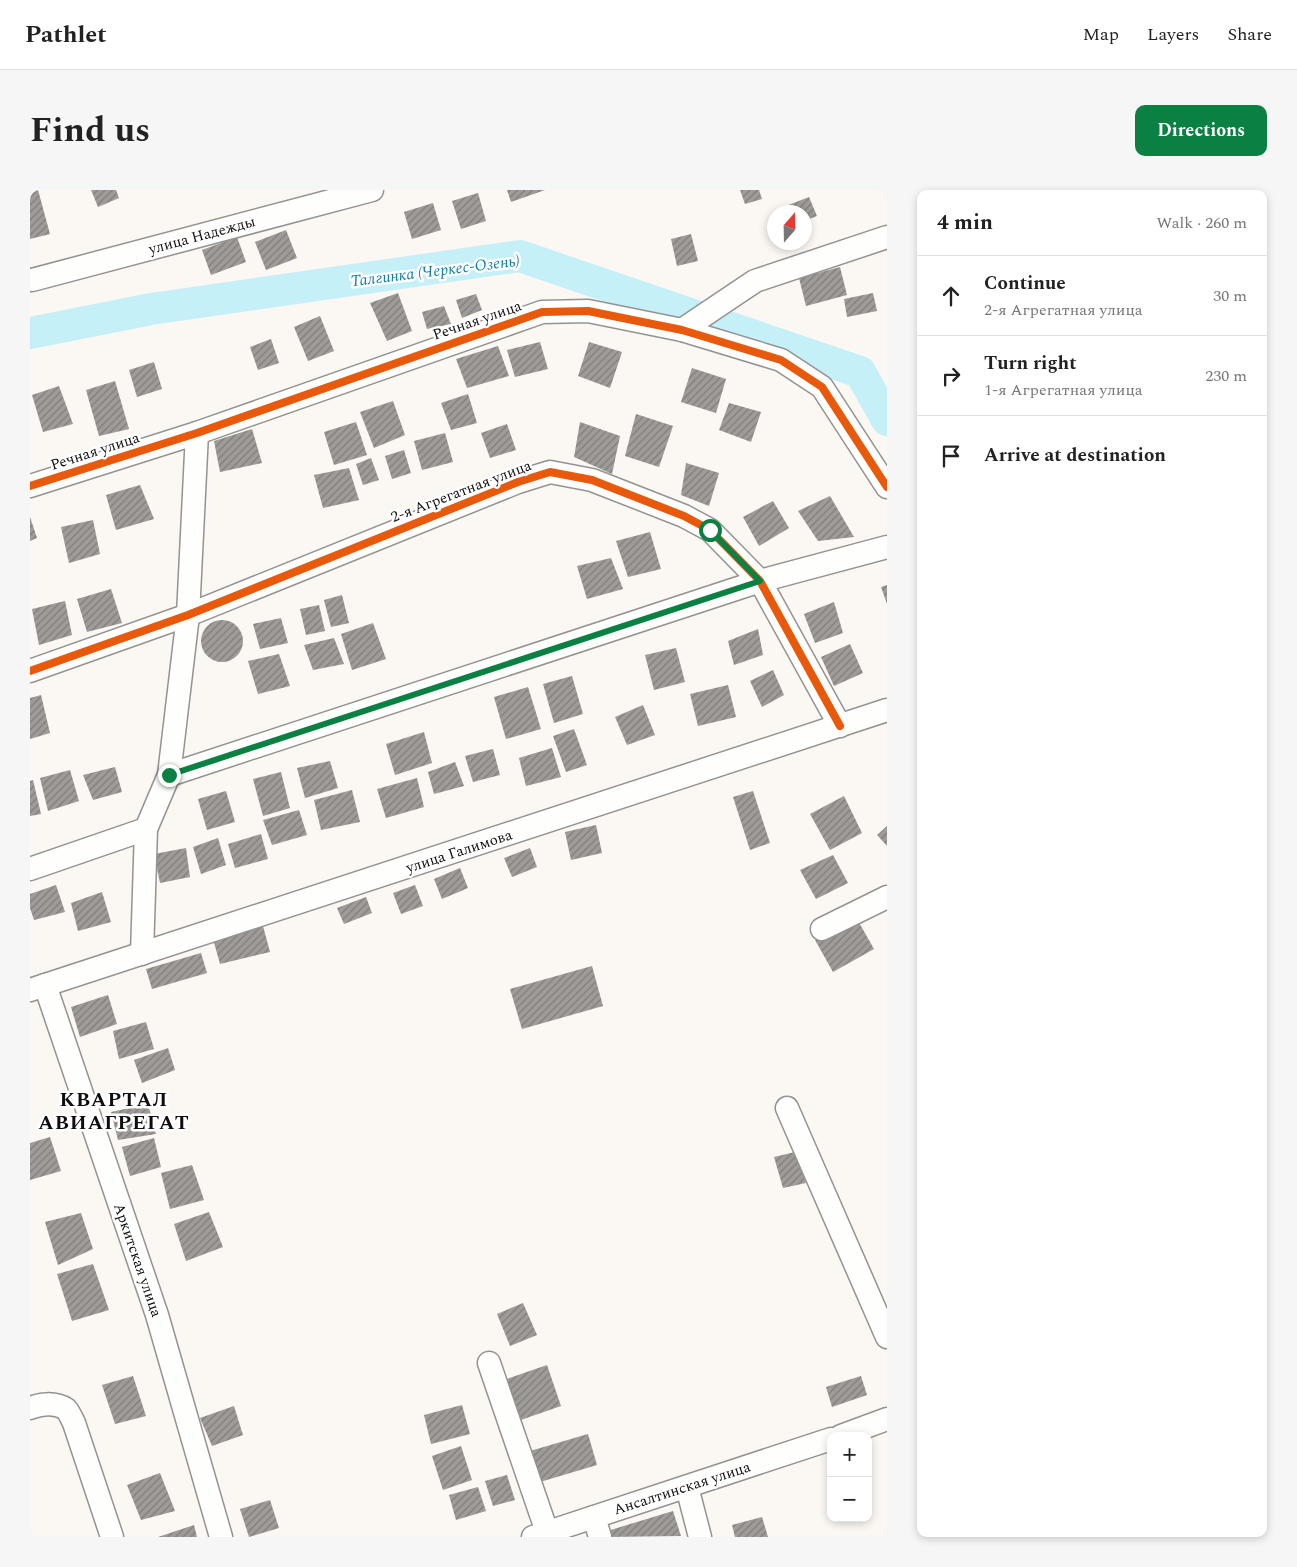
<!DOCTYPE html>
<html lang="en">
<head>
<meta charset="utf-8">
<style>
	:root { --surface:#fff; --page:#f6f6f6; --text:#222; --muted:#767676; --line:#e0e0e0; --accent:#0b8043 }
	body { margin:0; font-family:Spectral,serif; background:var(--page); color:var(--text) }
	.controls { position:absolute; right:15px; bottom:15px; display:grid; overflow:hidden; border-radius:10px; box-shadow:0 2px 8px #0003 }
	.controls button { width:45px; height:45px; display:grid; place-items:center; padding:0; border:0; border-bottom:1px solid var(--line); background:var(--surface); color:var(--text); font:25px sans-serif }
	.compass { position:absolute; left:737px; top:15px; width:45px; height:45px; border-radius:50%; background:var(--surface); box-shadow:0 2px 8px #0003; rotate:20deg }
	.stop { position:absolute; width:15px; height:15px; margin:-11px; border:4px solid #0b8043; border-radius:50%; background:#fff }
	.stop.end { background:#0b8043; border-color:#fff; box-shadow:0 1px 5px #0008 }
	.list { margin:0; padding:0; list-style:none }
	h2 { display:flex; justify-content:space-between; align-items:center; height:65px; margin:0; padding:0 20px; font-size:21px }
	h2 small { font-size:16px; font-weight:400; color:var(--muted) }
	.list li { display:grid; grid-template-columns:32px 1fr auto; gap:15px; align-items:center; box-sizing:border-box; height:80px; padding:0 20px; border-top:1px solid var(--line) }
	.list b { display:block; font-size:19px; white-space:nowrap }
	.list p { margin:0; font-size:16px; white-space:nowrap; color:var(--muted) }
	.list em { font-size:16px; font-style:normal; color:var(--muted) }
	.icon { flex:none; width:28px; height:28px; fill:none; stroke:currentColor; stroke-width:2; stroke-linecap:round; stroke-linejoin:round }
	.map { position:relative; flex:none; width:857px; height:1347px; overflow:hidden; border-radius:10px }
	header { display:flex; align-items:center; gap:30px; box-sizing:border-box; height:70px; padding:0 25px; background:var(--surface); border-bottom:1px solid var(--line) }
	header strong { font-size:24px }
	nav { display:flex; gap:28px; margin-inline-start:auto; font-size:18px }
	.intro { display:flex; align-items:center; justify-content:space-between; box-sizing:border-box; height:120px; padding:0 30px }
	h1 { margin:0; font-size:35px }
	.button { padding:12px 22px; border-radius:10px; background:var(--accent); color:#fff; font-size:18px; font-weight:700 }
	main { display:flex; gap:30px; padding:0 30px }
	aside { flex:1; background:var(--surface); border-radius:10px; box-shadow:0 2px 8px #0003 }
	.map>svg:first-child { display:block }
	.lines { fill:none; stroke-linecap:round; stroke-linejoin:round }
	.river { stroke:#c6f0f8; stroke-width:32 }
	.building { fill:url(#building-hatch) }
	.minor-casing { stroke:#959391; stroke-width:25 }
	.minor { stroke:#fefefd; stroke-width:22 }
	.cycleway-casing { stroke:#fff; stroke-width:11 }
	.cycleway { stroke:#e8590c; stroke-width:8 }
	.route { stroke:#0b8043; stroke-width:6 }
	.labels { text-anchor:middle; stroke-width:5; stroke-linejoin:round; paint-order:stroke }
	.street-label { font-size:15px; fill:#0e0e0e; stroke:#fff }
	.water-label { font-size:16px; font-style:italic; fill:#0e7ea0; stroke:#fff }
	.district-label { font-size:20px; font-weight:bold; letter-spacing:1px; fill:#0e0e0e; stroke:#fff }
</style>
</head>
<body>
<header>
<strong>Pathlet</strong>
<nav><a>Map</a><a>Layers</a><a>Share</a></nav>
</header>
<div class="intro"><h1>Find us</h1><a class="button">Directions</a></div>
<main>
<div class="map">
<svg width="857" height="1347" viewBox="0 0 857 1347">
	<defs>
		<pattern id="building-hatch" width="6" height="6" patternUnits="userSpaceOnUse" patternTransform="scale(1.25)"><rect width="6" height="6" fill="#9e9b98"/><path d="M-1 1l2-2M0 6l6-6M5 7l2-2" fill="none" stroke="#7f7d7a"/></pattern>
	</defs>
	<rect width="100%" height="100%" fill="#fbf7f2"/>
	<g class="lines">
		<path class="river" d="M 0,143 L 121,119 L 490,66 L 830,182 L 857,230"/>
	</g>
	<g class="building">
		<path d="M 3,0 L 8,0 L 20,44 L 0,49 L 0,1 Z"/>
		<path d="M 61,0 L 86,0 L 89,8 L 68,17 Z"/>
		<path d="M 477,0 L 515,0 L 481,12 Z"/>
		<path d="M 710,0 L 729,0 L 732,9 L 715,14 Z"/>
		<path d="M 448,3 L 456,31 L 431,39 L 422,11 Z"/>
		<path d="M 779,7 L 787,26 L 774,31 L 774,22 L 758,22 L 756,16 Z"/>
		<path d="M 403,13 L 411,40 L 382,49 L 374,22 Z"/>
		<path d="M 256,40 L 267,68 L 236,80 L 225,52 Z"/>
		<path d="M 661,44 L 668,71 L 647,76 L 641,49 Z"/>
		<path d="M 207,47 L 216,72 L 181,85 L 172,60 Z"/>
		<path d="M 810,77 L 817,105 L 776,116 L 769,88 Z"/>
		<path d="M 368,103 L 382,141 L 357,151 L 340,113 Z"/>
		<path d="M 843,103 L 847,121 L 817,127 L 814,109 Z"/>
		<path d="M 446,104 L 452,120 L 432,128 L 426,110 Z"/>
		<path d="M 414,116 L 421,134 L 397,139 L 392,122 Z"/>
		<path d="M 290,126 L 304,161 L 278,171 L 264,137 Z"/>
		<path d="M 241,149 L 249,173 L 228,180 L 220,157 Z"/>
		<path d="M 510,152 L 518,179 L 485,187 L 477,160 Z"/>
		<path d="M 559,152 L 592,162 L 580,198 L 548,186 Z"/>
		<path d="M 468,156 L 479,186 L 437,198 L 426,169 Z"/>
		<path d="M 124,172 L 132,199 L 107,207 L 99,180 Z"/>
		<path d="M 662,178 L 696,189 L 686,223 L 651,212 Z"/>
		<path d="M 85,191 L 99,239 L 69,246 L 56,200 Z"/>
		<path d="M 29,196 L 43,234 L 13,242 L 2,205 Z"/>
		<path d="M 438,204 L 447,233 L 421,240 L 411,213 Z"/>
		<path d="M 363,211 L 375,245 L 344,258 L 330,222 Z"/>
		<path d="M 699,213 L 731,222 L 721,252 L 689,240 Z"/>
		<path d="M 606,224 L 643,236 L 629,277 L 595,266 Z"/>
		<path d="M 326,232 L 337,265 L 304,275 L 294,242 Z"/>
		<path d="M 550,232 L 590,246 L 582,284 L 544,267 Z"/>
		<path d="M 477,234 L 486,260 L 460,268 L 451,243 Z"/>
		<path d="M 222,239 L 232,273 L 190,282 L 184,251 Z"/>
		<path d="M 415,243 L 423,272 L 392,280 L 384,251 Z"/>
		<path d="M 374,260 L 381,283 L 362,289 L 355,266 Z"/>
		<path d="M 341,268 L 349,290 L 333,295 L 326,274 Z"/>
		<path d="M 656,273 L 689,283 L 679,316 L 651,305 Z"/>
		<path d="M 319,278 L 329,310 L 293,318 L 284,285 Z"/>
		<path d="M 110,295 L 124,329 L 86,340 L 76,305 Z"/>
		<path d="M 800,306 L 824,347 L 788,351 L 768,321 Z"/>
		<path d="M 743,311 L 759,338 L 729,356 L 713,327 Z"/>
		<path d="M 0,327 L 7,348 L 0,351 Z"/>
		<path d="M 63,330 L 70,364 L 39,373 L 31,337 Z"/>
		<path d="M 620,342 L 631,379 L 598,387 L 586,351 Z"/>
		<path d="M 581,368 L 593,399 L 557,409 L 547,376 Z"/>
		<path d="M 857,395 L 857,414 L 851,397 Z"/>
		<path d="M 81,399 L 92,433 L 57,442 L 47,409 Z"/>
		<path d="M 312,405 L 319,433 L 301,437 L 294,410 Z"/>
		<path d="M 35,411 L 42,445 L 9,455 L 2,419 Z"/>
		<path d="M 804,412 L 813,443 L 785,453 L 774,424 Z"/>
		<path d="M 289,415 L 295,441 L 276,445 L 270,419 Z"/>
		<path d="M 251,428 L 258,453 L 230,459 L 223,434 Z"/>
		<circle cx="192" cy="451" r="21"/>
		<path d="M 343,433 L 356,469 L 322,480 L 311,444 Z"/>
		<path d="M 728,439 L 733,465 L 704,475 L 698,451 Z"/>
		<path d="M 304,448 L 314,474 L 283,480 L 274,455 Z"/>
		<path d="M 820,454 L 833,483 L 804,496 L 791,467 Z"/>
		<path d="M 646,458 L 655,492 L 624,500 L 615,465 Z"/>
		<path d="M 249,464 L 260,496 L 228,504 L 218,471 Z"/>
		<path d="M 743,480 L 754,505 L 732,517 L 720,491 Z"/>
		<path d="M 542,486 L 553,524 L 524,533 L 513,494 Z"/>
		<path d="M 698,495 L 706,527 L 668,536 L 660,504 Z"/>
		<path d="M 498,497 L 511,539 L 476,549 L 464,507 Z"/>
		<path d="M 11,505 L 20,543 L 0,549 L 0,508 Z"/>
		<path d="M 613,515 L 625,545 L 597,555 L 585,527 Z"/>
		<path d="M 544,539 L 557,575 L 536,582 L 523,546 Z"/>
		<path d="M 394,542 L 402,573 L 365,585 L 356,554 Z"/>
		<path d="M 522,558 L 531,587 L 496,596 L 489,568 Z"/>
		<path d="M 463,559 L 470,585 L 443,592 L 435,566 Z"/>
		<path d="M 300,571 L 308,598 L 275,608 L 267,578 Z"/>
		<path d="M 425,572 L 434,596 L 404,604 L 398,582 Z"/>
		<path d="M 85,577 L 92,602 L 63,610 L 53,585 Z"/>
		<path d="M 40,580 L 49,611 L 18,621 L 10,588 Z"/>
		<path d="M 251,582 L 260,618 L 233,626 L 223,589 Z"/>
		<path d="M 387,588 L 394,617 L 356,628 L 347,599 Z"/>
		<path d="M 3,590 L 11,624 L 0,626 L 0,591 Z"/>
		<path d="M 322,600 L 330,632 L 291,640 L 284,610 Z"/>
		<path d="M 196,601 L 205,632 L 177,640 L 168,609 Z"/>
		<path d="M 723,601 L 740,653 L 720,660 L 703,607 Z"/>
		<path d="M 814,606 L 832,643 L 800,660 L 780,624 Z"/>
		<path d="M 269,620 L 277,645 L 242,655 L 233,630 Z"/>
		<path d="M 566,635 L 572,663 L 541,670 L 535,642 Z"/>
		<path d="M 857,636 L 857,656 L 847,645 Z"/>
		<path d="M 231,644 L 238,669 L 205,678 L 198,654 Z"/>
		<path d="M 188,648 L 196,675 L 171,684 L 163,657 Z"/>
		<path d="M 156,658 L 160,687 L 130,693 L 124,664 Z"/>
		<path d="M 500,658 L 507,677 L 482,687 L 474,668 Z"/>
		<path d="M 803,665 L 818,693 L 786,709 L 770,680 Z"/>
		<path d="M 430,678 L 438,698 L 412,709 L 404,689 Z"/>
		<path d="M 26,695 L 35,722 L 4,730 L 0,718 L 0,704 Z"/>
		<path d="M 385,695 L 393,716 L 371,724 L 363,703 Z"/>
		<path d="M 72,702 L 81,732 L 48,741 L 41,713 Z"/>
		<path d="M 336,707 L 342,723 L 314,734 L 307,718 Z"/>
		<path d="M 827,729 L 844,759 L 803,782 L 785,750 Z"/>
		<path d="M 233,736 L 240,762 L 190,774 L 183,749 Z"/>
		<path d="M 171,763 L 177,783 L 122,799 L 116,779 Z"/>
		<path d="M 562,776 L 573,816 L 492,839 L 480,799 Z"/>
		<path d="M 78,805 L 87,834 L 50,847 L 41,817 Z"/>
		<path d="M 116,832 L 124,859 L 89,869 L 83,841 Z"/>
		<path d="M 138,858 L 145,880 L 112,893 L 104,870 Z"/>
		<path d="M 118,914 L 126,944 L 88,950 L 81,922 Z"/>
		<path d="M 20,947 L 31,981 L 0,990 L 0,953 Z"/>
		<path d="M 124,948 L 131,977 L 100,986 L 92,957 Z"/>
		<path d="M 765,962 L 776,993 L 753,998 L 744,967 Z"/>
		<path d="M 162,975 L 174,1010 L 140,1019 L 131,983 Z"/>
		<path d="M 179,1022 L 193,1057 L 156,1071 L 144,1034 Z"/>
		<path d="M 51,1023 L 63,1059 L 28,1075 L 15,1032 Z"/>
		<path d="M 63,1074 L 79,1120 L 42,1131 L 27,1084 Z"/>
		<path d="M 493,1113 L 507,1145 L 480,1156 L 467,1124 Z"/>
		<path d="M 517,1175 L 531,1216 L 488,1231 L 474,1190 Z"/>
		<path d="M 103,1186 L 116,1226 L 85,1234 L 72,1195 Z"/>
		<path d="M 831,1186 L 837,1205 L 802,1217 L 796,1197 Z"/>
		<path d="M 432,1215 L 440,1244 L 401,1254 L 394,1225 Z"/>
		<path d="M 204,1216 L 213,1245 L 182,1256 L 170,1228 Z"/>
		<path d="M 558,1244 L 567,1275 L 510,1292 L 500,1261 Z"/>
		<path d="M 431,1256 L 442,1290 L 413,1300 L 402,1266 Z"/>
		<path d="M 130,1283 L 145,1321 L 111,1330 L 97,1295 Z"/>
		<path d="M 477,1285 L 485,1310 L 463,1316 L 455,1291 Z"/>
		<path d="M 448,1297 L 456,1321 L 426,1330 L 419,1305 Z"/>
		<path d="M 240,1310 L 249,1338 L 219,1347 L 210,1319 Z"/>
		<path d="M 643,1321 L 651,1346 L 576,1347 L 574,1342 Z"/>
		<path d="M 732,1327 L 738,1347 L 705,1347 L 702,1335 Z"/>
		<path d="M 164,1335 L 167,1347 L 128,1347 Z"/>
	</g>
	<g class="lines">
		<g class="minor-casing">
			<g id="minor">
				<path d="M 2,90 L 342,0"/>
				<path d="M 652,140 L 725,91 L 857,47"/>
				<path d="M 0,296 L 167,243 L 512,122 L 558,121 L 652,140 L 751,170 L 792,197 L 857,297"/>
				<path d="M 0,481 L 158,425 L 488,292 L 520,282 L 562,290 L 654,326 L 680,340 L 730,391 L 810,536"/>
				<path d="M 139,585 L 730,391 L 857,357"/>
				<path d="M 0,679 L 116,639"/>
				<path d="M 792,739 L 857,707"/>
				<path d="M 112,764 L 116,639 L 139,585 L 158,425 L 167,243"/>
				<path d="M 15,795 L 127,1125 L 191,1347"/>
				<path d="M 0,800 L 857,520"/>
				<path d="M 757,918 L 857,1147"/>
				<path d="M 459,1173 L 517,1342"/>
				<path d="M 0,1218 C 11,1214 25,1212 36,1219 C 39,1222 42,1229 44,1233 L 82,1347"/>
				<path d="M 811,1246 L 857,1229"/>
				<path d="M 657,1297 L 670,1347"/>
				<path d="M 564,1327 L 570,1347"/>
				<path d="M 503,1347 L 801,1249"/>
			</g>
		</g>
		<use href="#minor" class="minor"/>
		<g class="cycleway-casing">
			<g id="cycleway">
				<path d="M 0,296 L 167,243 L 512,122 L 558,121 L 652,140 L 751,170 L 792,197 L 857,297"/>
				<path d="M 0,481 L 158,425 L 488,292 L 520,282 L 562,290 L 654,326 L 680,340 L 730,391 L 810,536"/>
			</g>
		</g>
		<use href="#cycleway" class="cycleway"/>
	</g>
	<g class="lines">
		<path class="route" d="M 139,585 L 730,391 L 680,340"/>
	</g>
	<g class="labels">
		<g class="street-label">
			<text transform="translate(172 45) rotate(-15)" y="5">улица Надежды</text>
			<text transform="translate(447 130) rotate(-19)" y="5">Речная улица</text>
			<text transform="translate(65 261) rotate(-18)" y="5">Речная улица</text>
			<text transform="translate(431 301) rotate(-21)" y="5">2-я Агрегатная улица</text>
			<text transform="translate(429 661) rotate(-18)" y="5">улица Галимова</text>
			<text transform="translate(108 1070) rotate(71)" y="5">Аркитская улица</text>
			<text transform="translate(652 1298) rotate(-18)" y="5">Ансалтинская улица</text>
		</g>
		<g class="water-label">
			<text transform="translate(405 80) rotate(-7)" y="6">Талгинка (Черкес-Озень)</text>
		</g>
		<g class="district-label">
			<text x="84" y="916">КВАРТАЛ<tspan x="84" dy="23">АВИАГРЕГАТ</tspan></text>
		</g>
	</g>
</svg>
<div class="controls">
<button>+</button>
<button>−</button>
</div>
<svg class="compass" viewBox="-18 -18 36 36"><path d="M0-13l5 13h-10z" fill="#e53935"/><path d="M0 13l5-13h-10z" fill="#767676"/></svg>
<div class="stop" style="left:680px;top:340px"></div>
<div class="stop end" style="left:139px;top:585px"></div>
</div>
<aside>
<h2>4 min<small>Walk · 260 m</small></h2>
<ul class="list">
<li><svg class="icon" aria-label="ahead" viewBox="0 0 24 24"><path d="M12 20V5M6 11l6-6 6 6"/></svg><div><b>Continue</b><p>2-я Агрегатная улица</p></div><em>30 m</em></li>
<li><svg class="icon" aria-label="right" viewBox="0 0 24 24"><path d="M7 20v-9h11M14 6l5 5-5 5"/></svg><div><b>Turn right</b><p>1-я Агрегатная улица</p></div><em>230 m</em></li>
<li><svg class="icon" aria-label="arrive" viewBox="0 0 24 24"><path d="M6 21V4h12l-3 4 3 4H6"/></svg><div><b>Arrive at destination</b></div></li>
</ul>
</aside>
</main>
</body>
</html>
